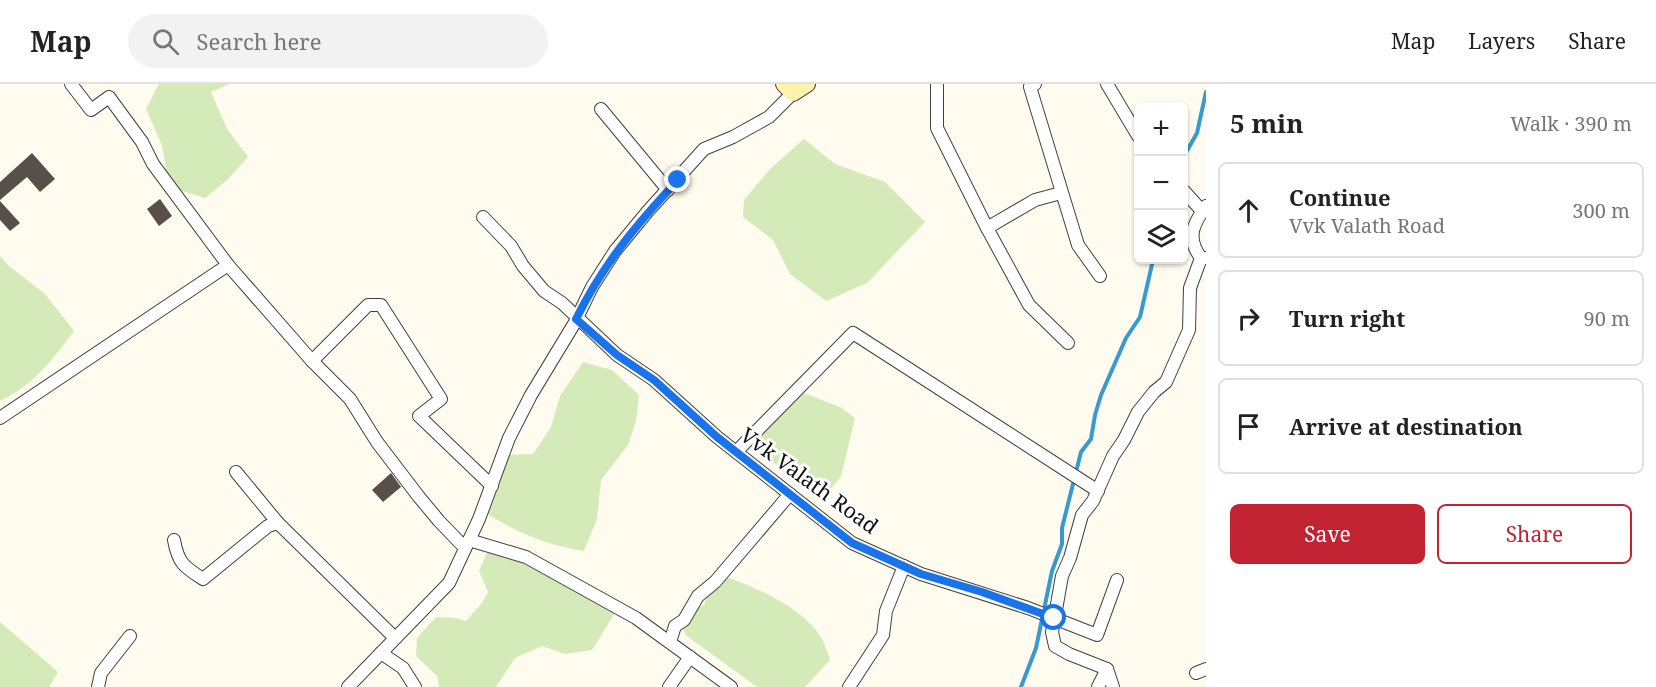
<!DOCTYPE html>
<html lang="en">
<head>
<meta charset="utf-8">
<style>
	:root { --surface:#fff; --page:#f2f2f2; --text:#222; --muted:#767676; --line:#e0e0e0; --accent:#c12332 }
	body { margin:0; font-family:"Noto Serif",serif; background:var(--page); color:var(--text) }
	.controls { position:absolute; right:18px; top:18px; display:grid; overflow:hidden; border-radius:9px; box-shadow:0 2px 4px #0004 }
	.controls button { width:54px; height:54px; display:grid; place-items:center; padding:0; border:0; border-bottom:2px solid var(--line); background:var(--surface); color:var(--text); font:30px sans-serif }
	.stop { position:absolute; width:18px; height:18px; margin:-14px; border:4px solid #1a73e8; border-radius:50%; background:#fff }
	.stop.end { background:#1a73e8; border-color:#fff; box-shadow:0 2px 6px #0008 }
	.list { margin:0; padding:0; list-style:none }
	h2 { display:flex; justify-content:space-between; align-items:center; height:78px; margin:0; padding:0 24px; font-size:26px }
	h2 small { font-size:20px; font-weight:400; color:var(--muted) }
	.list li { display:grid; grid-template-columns:39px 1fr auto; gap:18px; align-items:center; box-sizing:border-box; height:96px; margin:0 12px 12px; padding:0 12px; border:2px solid var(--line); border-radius:9px }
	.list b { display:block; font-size:22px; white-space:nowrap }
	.list p { margin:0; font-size:20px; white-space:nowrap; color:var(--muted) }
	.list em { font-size:20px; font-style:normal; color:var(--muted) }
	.actions { display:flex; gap:12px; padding:18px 24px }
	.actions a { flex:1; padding:14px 0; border:2px solid var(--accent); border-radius:9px; text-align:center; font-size:21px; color:var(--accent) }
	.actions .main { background:var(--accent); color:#fff }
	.icon { flex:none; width:33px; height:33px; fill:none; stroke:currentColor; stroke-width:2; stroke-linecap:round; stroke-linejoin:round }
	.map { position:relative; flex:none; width:1206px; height:603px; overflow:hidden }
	header { display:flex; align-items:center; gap:36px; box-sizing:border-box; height:84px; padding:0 30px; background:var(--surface); border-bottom:2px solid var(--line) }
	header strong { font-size:28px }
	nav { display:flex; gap:33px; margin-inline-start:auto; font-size:21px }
	.search { width:420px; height:54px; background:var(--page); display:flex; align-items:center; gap:15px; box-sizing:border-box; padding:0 21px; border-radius:33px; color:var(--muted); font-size:22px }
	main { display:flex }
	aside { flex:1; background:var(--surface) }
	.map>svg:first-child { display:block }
	.green { fill:#d4eab8 }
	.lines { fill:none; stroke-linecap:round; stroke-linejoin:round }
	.stream { stroke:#389ad0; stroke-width:4 }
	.building { fill:#574f4a }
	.street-casing { stroke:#414141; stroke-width:14 }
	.secondary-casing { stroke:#303030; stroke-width:18 }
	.street { stroke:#fff; stroke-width:12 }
	.secondary { stroke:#fff2aa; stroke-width:16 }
	.route { stroke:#1a73e8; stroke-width:8 }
	.labels { text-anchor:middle; stroke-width:6; stroke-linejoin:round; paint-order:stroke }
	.street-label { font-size:21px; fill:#0e0e0e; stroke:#fff }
</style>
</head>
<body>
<header>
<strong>Map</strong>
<div class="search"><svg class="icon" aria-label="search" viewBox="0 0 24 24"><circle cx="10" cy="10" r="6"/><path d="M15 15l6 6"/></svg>Search here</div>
<nav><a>Map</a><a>Layers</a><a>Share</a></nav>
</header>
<main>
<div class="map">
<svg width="1206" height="603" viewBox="0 0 1206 603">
	<rect width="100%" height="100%" fill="#fffbef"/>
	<g class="green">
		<path d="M 159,0 L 229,0 L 211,8 L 227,45 L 248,73 L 227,96 L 205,114 L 169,103 L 162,61 L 146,25 Z"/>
		<path d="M 804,55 L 835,80 L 885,98 L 925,138 L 867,199 L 826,217 L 790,190 L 773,156 L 743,133 L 744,116 L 771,84 Z"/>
		<path d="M 0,172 L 9,182 L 45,210 L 74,247 C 53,275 33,302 0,317 Z"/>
		<path d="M 583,278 L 612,286 L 639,311 L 636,337 L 628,361 L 601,396 L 597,435 L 584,467 C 547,461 514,448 483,427 L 504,371 L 533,370 L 551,343 L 560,312 Z"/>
		<path d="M 801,308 L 840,323 L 855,334 L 841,392 L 823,416 L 773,378 L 757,359 L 757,346 Z"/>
		<path d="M 490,462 L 618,524 L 592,566 L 565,570 L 542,562 L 515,574 L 496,603 L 439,603 L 437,592 L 416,572 L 417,554 L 436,533 L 456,534 L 466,537 L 482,519 L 488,508 L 479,487 Z"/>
		<path d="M 726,493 C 758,504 804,524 822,555 C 825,561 828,569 830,576 L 805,603 L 757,603 L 687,552 L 681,543 L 692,527 L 704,521 L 712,500 Z"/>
		<path d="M 0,538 L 58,588 L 49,603 L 0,603 Z"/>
	</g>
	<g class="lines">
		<g class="stream">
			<path d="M 1184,72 L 1197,49 L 1206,8"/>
			<path d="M 1021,603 L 1036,564 L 1052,487 L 1062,460 L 1062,444 L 1081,368 L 1091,355 L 1095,331 L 1101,311 L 1126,254 L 1140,233 L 1153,176"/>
		</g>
	</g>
	<g class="building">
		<path d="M 32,69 L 55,95 L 40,108 L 27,93 L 0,116 L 0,98 Z"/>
		<path d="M 160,115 L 172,132 L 159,142 L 147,125 Z"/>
		<path d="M 0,117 L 20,139 L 10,147 L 0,136 Z"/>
		<path d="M 391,389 L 401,403 L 383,418 L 372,406 Z"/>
	</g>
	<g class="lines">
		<g class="street-casing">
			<g id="street">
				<path d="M 71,0 L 91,26 L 109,13 L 142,58 L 153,80 L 228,181 L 312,277 L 350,315 L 377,358 L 419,413 L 439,437 L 465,464"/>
				<path d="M 937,0 L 937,44 L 987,144"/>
				<path d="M 1035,0 L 1030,3 L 1078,161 L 1100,192"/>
				<path d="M 1107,0 L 1138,52"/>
				<path d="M 601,25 L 668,106"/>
				<path d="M 1184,107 L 1202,127"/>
				<path d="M 1061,109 L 1035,116 L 987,144 L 1029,221 L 1068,259"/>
				<path d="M 1206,122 C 1193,140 1186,154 1201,174 L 1206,174"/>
				<path d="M 483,133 L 511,162 L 523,182 L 544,207 L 562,219 L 617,271 L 654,296 L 717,353 L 852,459 L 921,490 L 1028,524 L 1097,551 L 1117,496"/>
				<path d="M 312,277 L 368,221 L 381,221 L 441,315 L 419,332 L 492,402"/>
				<path d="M 0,334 L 228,181"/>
				<path d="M 736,368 L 853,249 L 1098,407"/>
				<path d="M 236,388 L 278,439"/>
				<path d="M 174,456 C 178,479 184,483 203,495 L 268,442 L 278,439 L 395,554"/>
				<path d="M 469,456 L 526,473 L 636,534 L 731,603"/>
				<path d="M 670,558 L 675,542 L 684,536 L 698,512 L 715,498 L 790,410"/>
				<path d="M 381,569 L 403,584 L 415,603"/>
				<path d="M 1107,585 L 1113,603"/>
				<path d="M 1196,589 L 1206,585"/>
				<path d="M 98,603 L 101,589 L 130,552"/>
				<path d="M 348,603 L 449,499 L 479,435 L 509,354 L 531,311 L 574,240 L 592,203 L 615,167 L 648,127 L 704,65 L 733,53 L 769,33 L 793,9"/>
				<path d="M 669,603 L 690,573"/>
				<path d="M 849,603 L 883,551 L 886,527 L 904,482"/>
				<path d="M 1098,603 L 1107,585 L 1069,570 L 1055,562 L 1052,548 L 1062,492 L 1070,474 L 1082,431 L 1093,417 L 1113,372 L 1124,356 L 1138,328 L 1154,308 L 1166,298 L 1189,246 L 1190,204 L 1201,174"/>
			</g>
		</g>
		<g class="secondary-casing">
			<path id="secondary" d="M 784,0 L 793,9 L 807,0"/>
		</g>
		<use href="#street" class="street"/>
		<use href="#secondary" class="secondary"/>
	</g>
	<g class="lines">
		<path class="route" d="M 678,96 C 636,141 604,179 576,235 L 617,271 L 654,296 L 717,353 L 852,459 L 921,490 L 982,508 L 1054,534"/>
	</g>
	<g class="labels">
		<g class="street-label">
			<text transform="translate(809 397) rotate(36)" y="7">Vvk Valath Road</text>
		</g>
	</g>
</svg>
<div class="controls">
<button>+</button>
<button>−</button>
<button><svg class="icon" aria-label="layers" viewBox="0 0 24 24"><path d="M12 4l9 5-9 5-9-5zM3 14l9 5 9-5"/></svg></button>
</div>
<div class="stop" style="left:1054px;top:534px"></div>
<div class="stop end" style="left:678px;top:96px"></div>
</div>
<aside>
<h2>5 min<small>Walk · 390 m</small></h2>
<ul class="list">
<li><svg class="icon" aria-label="ahead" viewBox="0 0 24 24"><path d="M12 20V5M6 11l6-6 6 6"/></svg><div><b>Continue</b><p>Vvk Valath Road</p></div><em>300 m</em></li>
<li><svg class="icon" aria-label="right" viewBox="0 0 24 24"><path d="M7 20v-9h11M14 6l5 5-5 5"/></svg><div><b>Turn right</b></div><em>90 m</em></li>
<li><svg class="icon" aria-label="arrive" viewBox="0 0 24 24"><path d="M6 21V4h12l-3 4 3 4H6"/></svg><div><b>Arrive at destination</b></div></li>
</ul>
<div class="actions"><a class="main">Save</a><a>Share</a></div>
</aside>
</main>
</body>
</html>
